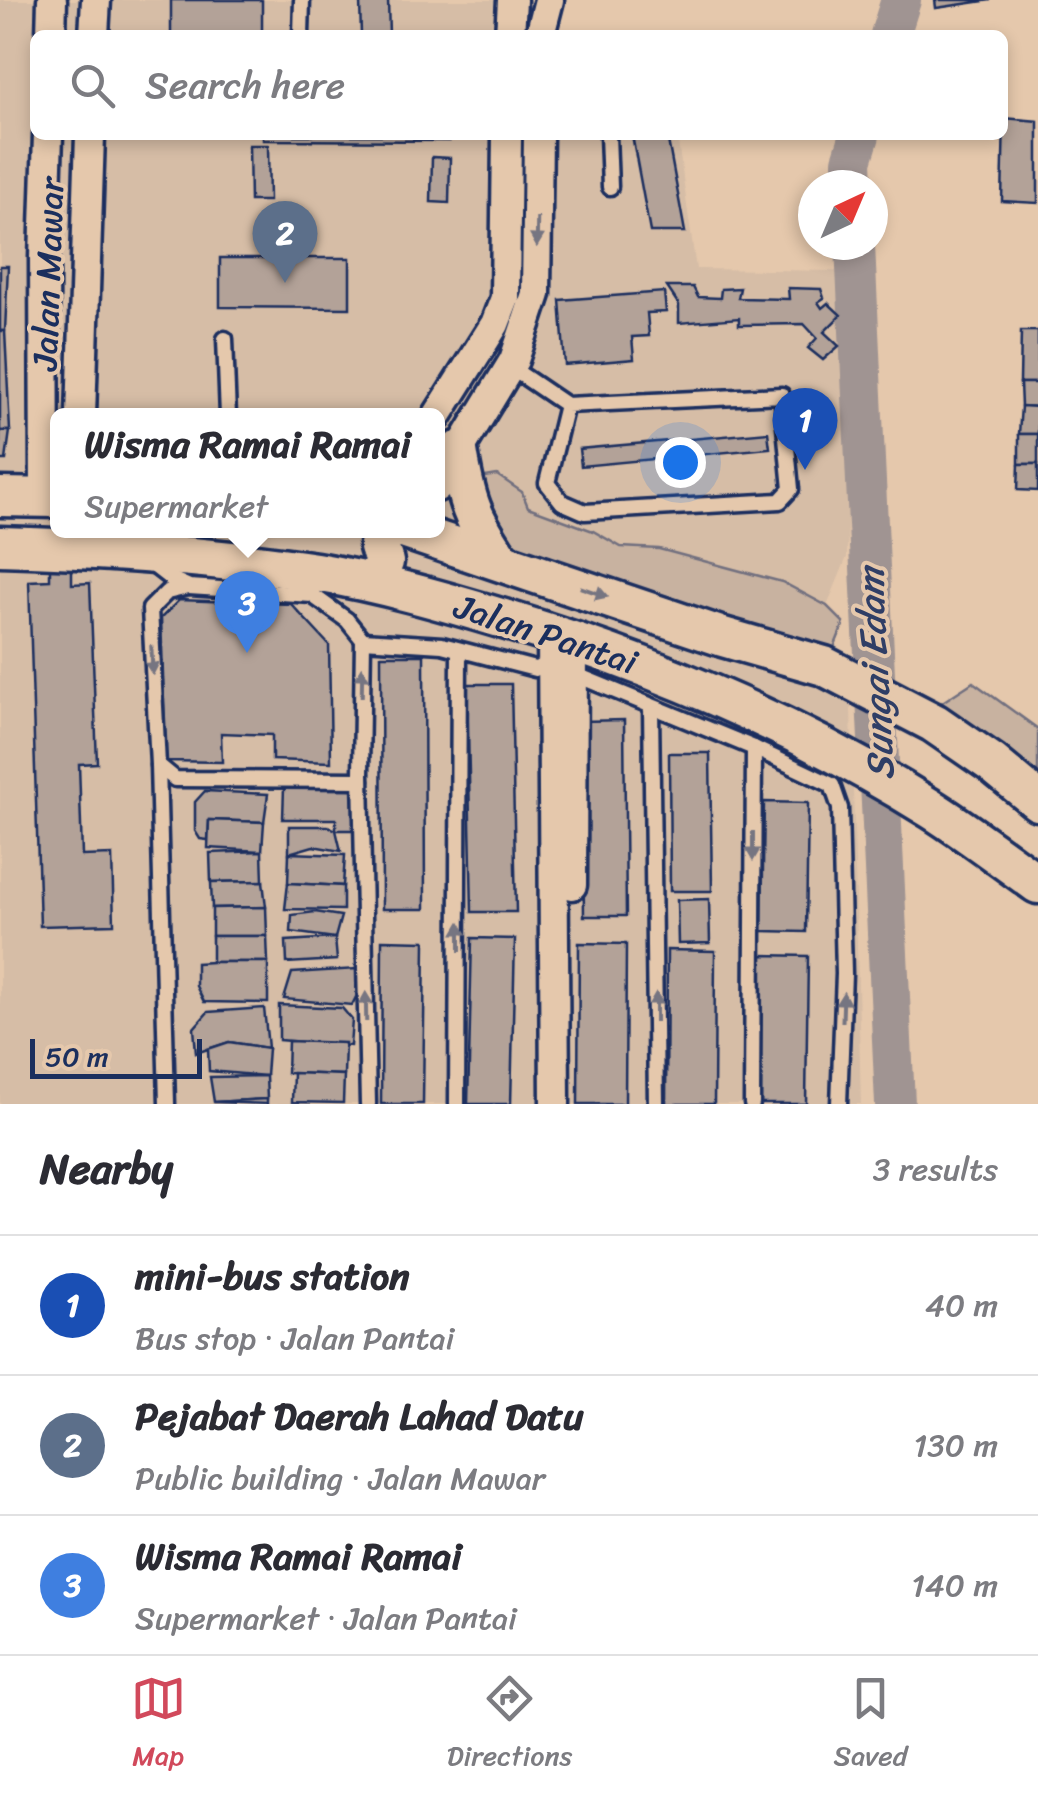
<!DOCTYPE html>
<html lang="en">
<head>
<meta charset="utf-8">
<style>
	:root { --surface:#fff; --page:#f7f7f7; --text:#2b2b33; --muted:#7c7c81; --line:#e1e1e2; --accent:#d1495b }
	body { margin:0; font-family:Sriracha,sans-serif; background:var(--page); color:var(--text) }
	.compass { position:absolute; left:798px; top:170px; width:90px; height:90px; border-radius:50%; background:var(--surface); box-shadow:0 5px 15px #0003; rotate:44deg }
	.scale { position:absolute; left:30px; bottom:25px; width:172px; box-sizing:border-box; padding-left:10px; border:5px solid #1b2f5e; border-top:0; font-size:28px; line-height:35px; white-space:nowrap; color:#1b2f5e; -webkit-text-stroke:8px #e5c8ac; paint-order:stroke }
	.you { position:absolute; left:680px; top:462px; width:35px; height:35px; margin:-25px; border:8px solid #fff; border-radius:50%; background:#1a73e8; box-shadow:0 0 0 15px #1a73e833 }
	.badge { display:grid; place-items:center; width:65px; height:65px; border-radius:50%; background:var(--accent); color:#fff; font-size:32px; font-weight:700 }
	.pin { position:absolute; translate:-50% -82px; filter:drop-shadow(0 2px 5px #0008) }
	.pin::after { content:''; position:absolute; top:52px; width:35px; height:30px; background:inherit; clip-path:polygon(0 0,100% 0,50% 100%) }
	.popup { position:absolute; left:50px; top:408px; width:395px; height:130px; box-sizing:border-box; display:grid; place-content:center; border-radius:15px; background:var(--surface); filter:drop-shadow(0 2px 8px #0005); font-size:32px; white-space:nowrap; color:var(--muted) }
	.popup b { font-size:38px; color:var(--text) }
	.popup::after { content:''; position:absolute; left:50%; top:100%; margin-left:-20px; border:20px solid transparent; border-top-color:var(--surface) }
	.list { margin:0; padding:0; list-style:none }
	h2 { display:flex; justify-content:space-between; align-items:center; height:130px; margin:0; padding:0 40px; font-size:42px }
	h2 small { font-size:32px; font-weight:400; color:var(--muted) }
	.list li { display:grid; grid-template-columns:65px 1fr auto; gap:30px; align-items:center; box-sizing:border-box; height:140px; padding:0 40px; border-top:2px solid var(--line) }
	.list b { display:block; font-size:38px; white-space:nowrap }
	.list p { margin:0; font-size:32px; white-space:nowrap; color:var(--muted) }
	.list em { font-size:32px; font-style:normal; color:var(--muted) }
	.icon { flex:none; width:55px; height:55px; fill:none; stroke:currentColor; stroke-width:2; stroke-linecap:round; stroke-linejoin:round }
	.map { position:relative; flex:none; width:1038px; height:1104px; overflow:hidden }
	.search { position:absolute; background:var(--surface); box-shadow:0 5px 15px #0003; left:30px; right:30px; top:30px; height:110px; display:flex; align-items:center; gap:25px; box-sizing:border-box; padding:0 35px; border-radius:15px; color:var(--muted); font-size:38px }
	.sheet { height:550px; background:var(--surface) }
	nav { display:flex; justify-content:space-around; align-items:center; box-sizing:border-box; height:140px; border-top:2px solid var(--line); background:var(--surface); font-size:28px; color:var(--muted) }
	nav a { display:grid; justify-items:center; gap:5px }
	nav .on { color:var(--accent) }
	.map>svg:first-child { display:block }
	.built { fill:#d6bda6; fill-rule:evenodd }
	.green { fill:#c8b2a0; stroke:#72707f; stroke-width:2.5 }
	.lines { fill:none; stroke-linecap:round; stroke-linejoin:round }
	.river { stroke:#a09492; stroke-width:40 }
	.building { fill:#b3a298; stroke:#1b2f5e; stroke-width:2.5 }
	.lane-casing { stroke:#1b2f5e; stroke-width:21 }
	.street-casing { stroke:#1b2f5e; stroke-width:35 }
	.secondary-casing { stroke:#1b2f5e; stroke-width:45 }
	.lane { stroke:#e5c8ac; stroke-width:14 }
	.street { stroke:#e5c8ac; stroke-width:28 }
	.secondary { stroke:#e5c8ac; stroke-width:38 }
	.oneway { fill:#767481 }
	.labels { text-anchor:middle; stroke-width:8; stroke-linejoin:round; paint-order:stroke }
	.street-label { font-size:35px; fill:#1b2f5e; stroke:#e5c8ac }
	.water-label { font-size:38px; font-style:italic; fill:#2f3e66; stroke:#e5c8ac }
</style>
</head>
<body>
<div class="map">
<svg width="1038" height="1104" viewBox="0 0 1038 1104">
	<rect width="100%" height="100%" fill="#e5c8ac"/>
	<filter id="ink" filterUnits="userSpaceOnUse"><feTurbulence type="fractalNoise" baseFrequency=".01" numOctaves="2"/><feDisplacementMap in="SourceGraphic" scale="20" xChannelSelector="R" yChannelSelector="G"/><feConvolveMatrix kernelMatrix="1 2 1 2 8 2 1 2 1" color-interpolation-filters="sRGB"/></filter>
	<g filter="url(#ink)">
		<path class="built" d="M 0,0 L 513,0 L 509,35 L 35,35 L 35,135 L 677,135 L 696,269 L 841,271 L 852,350 L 847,557 L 827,606 L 781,582 L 659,549 L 621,547 L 593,531 L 528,507 L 497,475 L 469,480 L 850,667 L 861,1104 L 0,1104 ZM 57,416 L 437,416 L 437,530 L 57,530 Z"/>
		<g class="green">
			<path d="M 497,475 L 522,492 L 528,507 L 593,531 L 621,547 L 659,549 L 782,582 L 827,606 L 844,623 L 833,650 L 505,555 L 468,480 Z"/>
			<path d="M 973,682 L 1038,729 L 1038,799 L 930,710 Z"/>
		</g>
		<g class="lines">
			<g class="river">
				<path d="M 890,35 L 901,0"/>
				<path d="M 853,185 L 852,161 L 860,135"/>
				<path d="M 855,245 L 895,1104"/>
			</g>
		</g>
		<g class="building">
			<rect x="171" y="0" width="91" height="35"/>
			<path d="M 388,0 L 389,35 L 361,35 L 360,1 Z"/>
			<path d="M 935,0 L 991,0 L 936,8 Z"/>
			<path d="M 1004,118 L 1038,121 L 1038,203 L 1002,201 Z"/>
			<path d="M 263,135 L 449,135 L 449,141 L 263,140 Z"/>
			<path d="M 632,135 L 667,135 L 685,232 L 650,232 Z"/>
			<path d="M 249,145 L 268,145 L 269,201 L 250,201 Z"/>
			<path d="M 432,157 L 450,158 L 449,203 L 431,202 Z"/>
			<path d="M 220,258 L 350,258 L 350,308 L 220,307 Z"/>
			<path d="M 0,266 L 8,266 L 5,331 L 0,331 Z"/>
			<path d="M 667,287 L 693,287 L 698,297 L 720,298 L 721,289 L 740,288 L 738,298 L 789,299 L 788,288 L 821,289 L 824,298 L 818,302 L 822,308 L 828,303 L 841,315 L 824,332 L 839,346 L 823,360 L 808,348 L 817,338 L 804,324 L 739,325 L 739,318 L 679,323 L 679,305 Z"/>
			<path d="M 664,292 L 666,312 L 647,313 L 649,336 L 632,337 L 634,359 L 565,365 L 560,300 Z"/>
			<path d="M 0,331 L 5,331 L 10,431 L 0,431 Z"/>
			<path d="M 1021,331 L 1038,331 L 1038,383 L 1020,383 Z"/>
			<path d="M 1020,383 L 1038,383 L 1038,407 L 1021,406 Z"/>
			<path d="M 1021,406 L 1038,407 L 1038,434 L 1019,434 Z"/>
			<path d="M 0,431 L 10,431 L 6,460 L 0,460 Z"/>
			<path d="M 768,432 L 770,448 L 581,466 L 579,449 Z"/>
			<rect x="1019" y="434" width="19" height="30"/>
			<path d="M 1019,464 L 1038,464 L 1038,491 L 1018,490 Z"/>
			<path d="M 72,565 L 72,584 L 90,583 L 97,763 L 79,764 L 82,856 L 112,855 L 114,924 L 40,926 L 29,581 L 50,580 L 50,566 Z"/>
			<path d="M 179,600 L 291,604 L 329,645 L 331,762 L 272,760 L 272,735 L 221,733 L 222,762 L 166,761 L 161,618 Z"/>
			<path d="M 381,655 L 424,655 L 425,909 L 382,909 Z"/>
			<path d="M 467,684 L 511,684 L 516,912 L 472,912 Z"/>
			<path d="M 624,720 L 626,916 L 584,916 L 582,721 Z"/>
			<path d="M 669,753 L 710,753 L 712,891 L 670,891 Z"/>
			<path d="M 284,787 L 356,789 L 356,830 L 336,830 L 336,819 L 283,819 Z"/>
			<path d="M 205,791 L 268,794 L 264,822 L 209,820 L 208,840 L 200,839 L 195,831 L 195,802 Z"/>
			<path d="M 764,802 L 808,803 L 806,932 L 762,931 Z"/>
			<path d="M 209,820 L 264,822 L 262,851 L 208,848 Z"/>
			<path d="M 289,826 L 328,826 L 336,830 L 341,851 L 313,846 L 289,853 Z"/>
			<path d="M 262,851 L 263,881 L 211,882 L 210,853 Z"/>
			<path d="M 289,853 L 345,855 L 343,886 L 288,883 Z"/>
			<path d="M 263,881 L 266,907 L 212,908 L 211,882 Z"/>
			<path d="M 288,883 L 343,886 L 343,910 L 285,909 Z"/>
			<path d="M 709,899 L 710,943 L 678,944 L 677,900 Z"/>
			<path d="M 266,907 L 267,936 L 212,936 L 212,908 Z"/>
			<path d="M 315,912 L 341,916 L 335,938 L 291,932 L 292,915 Z"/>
			<path d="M 212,936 L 267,936 L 268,962 L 212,962 Z"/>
			<path d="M 335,938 L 337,960 L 287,963 L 286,941 Z"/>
			<path d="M 472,938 L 515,939 L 511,1104 L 468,1104 Z"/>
			<path d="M 382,940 L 425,941 L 423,1104 L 381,1104 Z"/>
			<path d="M 579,943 L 626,944 L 625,1104 L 578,1104 Z"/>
			<path d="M 667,950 L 715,951 L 714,1104 L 666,1104 Z"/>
			<path d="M 761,955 L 808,956 L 806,1104 L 759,1104 Z"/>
			<path d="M 212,962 L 268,962 L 268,1003 L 204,1002 L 196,986 L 196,963 Z"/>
			<path d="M 357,969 L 358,993 L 352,1005 L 284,999 L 292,973 Z"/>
			<path d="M 279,1005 L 342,1008 L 352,1020 L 350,1046 L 279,1040 Z"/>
			<path d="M 264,1008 L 268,1048 L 229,1042 L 196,1053 L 194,1028 L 208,1012 Z"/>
			<path d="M 288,1041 L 345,1043 L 344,1075 L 287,1073 Z"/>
			<path d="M 229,1042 L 268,1048 L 266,1076 L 209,1071 L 208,1049 Z"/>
			<path d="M 293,1073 L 344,1075 L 343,1103 L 292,1102 Z"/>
			<path d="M 266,1076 L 267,1099 L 214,1102 L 210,1077 Z"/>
			<path d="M 267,1099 L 267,1104 L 214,1102 Z"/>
		</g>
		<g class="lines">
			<g class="lane-casing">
				<g id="lane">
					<path d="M 301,35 L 302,0"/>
					<path d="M 608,135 L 610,187"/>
					<path d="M 225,339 L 228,416"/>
					<path d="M 510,367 L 566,405 L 782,395 L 791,489 L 780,501 L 585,512 L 562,502 L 547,483 L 566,405"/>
					<path d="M 149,562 L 171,579 L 189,587 L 312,595 L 347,620 L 363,640 L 361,774 L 368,1104"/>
					<path d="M 188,587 L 167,592 L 150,609 L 158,765 L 175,779 L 361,780"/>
					<path d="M 363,640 L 442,645 L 535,669 L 546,665 L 550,660"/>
					<path d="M 574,674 L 754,748 L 832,785 L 840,808 L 844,974 L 839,1104"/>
					<path d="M 651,706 L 656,1104"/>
					<path d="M 158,765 L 167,1104"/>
					<path d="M 457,1104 L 459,650"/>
					<path d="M 752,1104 L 754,748"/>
				</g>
			</g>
			<g class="street-casing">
				<g id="street">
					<path d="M 51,35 L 52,0"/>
					<path d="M 94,35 L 96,0"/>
					<path d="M 510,35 L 512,0"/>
					<path d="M 540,35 L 549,0"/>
					<path d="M 81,416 L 90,135"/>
					<path d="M 437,416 L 495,324 L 505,298 L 507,135"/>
					<path d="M 437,487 L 514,360 L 536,294 L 538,135"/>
					<path d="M 45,498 L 44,258 L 48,135"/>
					<path d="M 552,634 L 555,1104"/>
					<path d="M 572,885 L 573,641"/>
				</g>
			</g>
			<g class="secondary-casing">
				<g id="secondary">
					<path d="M 458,451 C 466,502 472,518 501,561"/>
					<path d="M 0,497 L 57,498"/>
					<path d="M 380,530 L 379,547 L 384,562"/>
					<path d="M 406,530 L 723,637 L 824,666 L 934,723 L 992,763 L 1038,801"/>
					<path d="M 0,546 C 105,549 212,556 316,572 C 381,583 444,601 507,620 C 656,665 801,727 933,810 C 969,833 1003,859 1038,884"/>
				</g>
			</g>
			<use href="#lane" class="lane"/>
			<use href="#street" class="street"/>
			<use href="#secondary" class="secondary"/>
		</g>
		<defs><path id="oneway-solid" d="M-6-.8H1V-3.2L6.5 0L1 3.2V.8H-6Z" transform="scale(2.5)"/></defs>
		<g class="oneway">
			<use href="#oneway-solid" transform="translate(537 232) rotate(91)"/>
			<use href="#oneway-solid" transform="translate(594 592) rotate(19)"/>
			<use href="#oneway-solid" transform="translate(152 660) rotate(87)"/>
			<use href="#oneway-solid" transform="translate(362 682) rotate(-89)"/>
			<use href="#oneway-solid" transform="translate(753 846) rotate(90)"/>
			<use href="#oneway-solid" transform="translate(460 937) rotate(-90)"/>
			<use href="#oneway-solid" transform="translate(366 1007) rotate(-91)"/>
			<use href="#oneway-solid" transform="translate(656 1007) rotate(-90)"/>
			<use href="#oneway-solid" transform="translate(843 1007) rotate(-88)"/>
		</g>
	</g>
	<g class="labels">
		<g class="street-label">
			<text transform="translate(48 274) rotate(-88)" y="12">Jalan Mawar</text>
			<text transform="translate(546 634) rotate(18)" y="12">Jalan Pantai</text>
		</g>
		<g class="water-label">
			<text transform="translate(875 674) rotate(-93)" y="13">Sungai Edam</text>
		</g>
	</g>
</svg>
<svg class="compass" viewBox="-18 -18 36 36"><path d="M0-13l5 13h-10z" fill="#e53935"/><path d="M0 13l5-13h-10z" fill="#7c7c81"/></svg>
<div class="scale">50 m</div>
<div class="you"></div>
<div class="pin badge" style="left:805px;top:470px;background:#1a4fb4">1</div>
<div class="pin badge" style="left:285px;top:283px;background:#5c6f8a">2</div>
<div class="pin badge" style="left:247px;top:653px;background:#3f7fe0">3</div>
<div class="popup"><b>Wisma Ramai Ramai</b>Supermarket</div>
<div class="search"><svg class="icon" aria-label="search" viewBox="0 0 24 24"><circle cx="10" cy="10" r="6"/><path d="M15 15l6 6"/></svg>Search here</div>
</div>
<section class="sheet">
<h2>Nearby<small>3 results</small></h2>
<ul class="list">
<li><span class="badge" style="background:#1a4fb4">1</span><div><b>mini-bus station</b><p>Bus stop · Jalan Pantai</p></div><em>40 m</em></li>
<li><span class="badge" style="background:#5c6f8a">2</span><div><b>Pejabat Daerah Lahad Datu</b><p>Public building · Jalan Mawar</p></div><em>130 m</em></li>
<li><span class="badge" style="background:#3f7fe0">3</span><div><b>Wisma Ramai Ramai</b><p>Supermarket · Jalan Pantai</p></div><em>140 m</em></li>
</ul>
</section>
<nav>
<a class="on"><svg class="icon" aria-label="map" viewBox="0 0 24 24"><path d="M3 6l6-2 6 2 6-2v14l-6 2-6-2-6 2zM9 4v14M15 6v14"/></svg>Map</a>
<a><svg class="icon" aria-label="directions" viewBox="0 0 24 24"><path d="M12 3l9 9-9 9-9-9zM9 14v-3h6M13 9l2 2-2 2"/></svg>Directions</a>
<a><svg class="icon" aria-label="saved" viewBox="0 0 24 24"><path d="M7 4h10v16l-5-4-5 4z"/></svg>Saved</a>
</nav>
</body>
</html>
